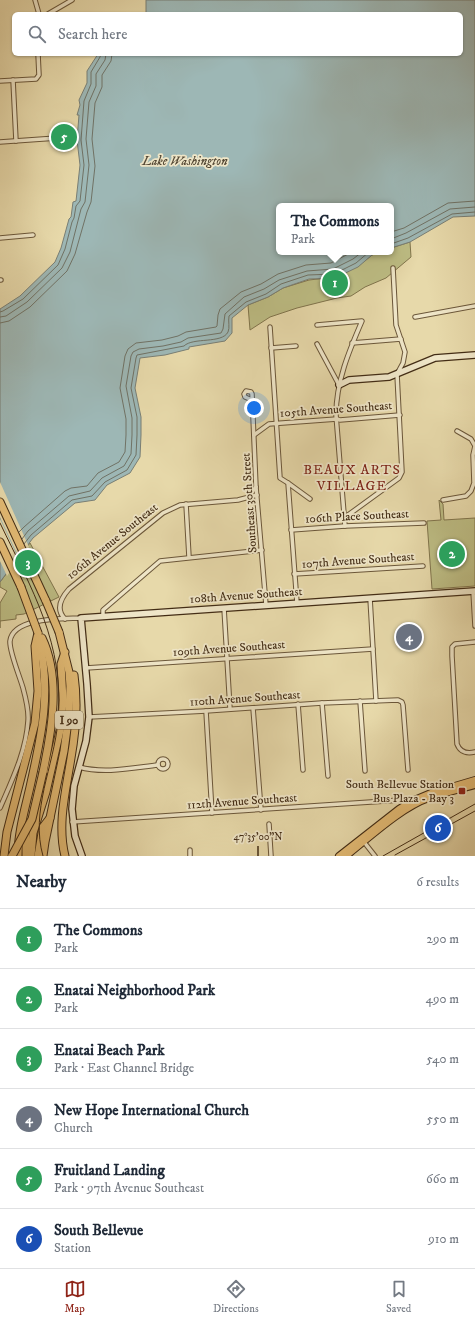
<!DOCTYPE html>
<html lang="en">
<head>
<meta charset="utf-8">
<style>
	:root { --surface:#fff; --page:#f2f2f3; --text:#1f2937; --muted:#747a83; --line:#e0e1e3; --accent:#8f2418 }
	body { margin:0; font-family:"IM FELL DW Pica",serif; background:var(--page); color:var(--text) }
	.you { position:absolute; left:254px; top:408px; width:14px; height:14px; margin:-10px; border:3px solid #fff; border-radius:50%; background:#1a73e8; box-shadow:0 0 0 6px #1a73e833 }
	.badge { display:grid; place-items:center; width:26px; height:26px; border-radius:50%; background:var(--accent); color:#fff; font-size:13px; font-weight:700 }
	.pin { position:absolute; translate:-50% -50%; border:2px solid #fff; box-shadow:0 1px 4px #0006 }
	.popup { position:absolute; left:276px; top:203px; width:118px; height:52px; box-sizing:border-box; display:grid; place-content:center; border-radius:6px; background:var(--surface); filter:drop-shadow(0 1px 3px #0005); font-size:13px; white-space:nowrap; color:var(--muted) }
	.popup b { font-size:15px; color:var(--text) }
	.popup::after { content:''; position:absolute; left:50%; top:100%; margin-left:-8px; border:8px solid transparent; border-top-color:var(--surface) }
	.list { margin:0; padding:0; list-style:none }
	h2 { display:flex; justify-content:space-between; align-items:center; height:52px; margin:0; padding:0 16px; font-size:17px }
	h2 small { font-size:13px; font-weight:400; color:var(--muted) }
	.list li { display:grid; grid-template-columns:26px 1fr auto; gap:12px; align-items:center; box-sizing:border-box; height:60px; padding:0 16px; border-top:1px solid var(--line) }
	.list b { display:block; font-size:15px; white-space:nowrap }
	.list p { margin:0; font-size:13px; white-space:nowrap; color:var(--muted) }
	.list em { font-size:13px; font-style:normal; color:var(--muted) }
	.icon { flex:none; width:22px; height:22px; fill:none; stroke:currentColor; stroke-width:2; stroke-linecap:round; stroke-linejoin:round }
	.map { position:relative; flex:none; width:475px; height:856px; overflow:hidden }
	.search { position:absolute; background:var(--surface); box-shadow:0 1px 3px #0004; left:12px; right:12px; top:12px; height:44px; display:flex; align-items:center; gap:10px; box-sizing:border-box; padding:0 14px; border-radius:6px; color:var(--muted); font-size:15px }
	.sheet { height:412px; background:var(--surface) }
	nav { display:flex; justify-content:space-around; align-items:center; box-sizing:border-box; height:56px; border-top:1px solid var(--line); background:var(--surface); font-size:11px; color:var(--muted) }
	nav a { display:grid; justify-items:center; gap:2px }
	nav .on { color:var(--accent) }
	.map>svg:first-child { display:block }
	.green { fill:#bdbd84; stroke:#80744c }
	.water { fill:#9db7b5; stroke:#797f75 }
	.pier { fill:#e7d9aa }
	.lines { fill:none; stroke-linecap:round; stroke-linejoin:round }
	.shore { stroke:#707265; stroke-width:1 }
	.street-casing { stroke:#6b573a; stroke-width:5.5 }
	.secondary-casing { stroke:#422c15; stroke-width:8 }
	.primary-casing { stroke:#422c15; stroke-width:8 }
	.highway-casing { stroke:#422c15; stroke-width:9 }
	.street { stroke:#efe6c8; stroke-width:3.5 }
	.secondary { stroke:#efe6c8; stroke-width:5.5 }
	.primary { stroke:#e4bc75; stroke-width:6 }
	.highway { stroke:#e4bc75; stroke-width:7 }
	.tram { stroke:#422c15; stroke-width:1 }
	.highway-bridge-casing { stroke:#422c15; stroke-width:9; stroke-linecap:butt }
	.highway-bridge { stroke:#e4bc75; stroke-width:7 }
	.ticks { fill:none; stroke:#422c15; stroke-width:1.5 }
	.poi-dot { fill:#8f2418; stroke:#efe6c8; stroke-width:1.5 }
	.labels { text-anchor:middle; stroke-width:3.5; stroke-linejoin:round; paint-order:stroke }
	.shield { fill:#efe6c8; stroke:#76644b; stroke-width:1 }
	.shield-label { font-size:11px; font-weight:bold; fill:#422c15 }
	.street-label { font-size:12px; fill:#422c15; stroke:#efe6c8 }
	.poi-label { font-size:12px; fill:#422c15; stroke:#efe6c8; text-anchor:end }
	.water-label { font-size:13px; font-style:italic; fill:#544835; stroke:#efe6c8 }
	.quarter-label { font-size:14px; letter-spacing:1px; fill:#7a1f14; stroke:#efe6c8 }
	.ticks-label { font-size:10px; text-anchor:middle; fill:#422c15; stroke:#efe6c8; stroke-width:3.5; stroke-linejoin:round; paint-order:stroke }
</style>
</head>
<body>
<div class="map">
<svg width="475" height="856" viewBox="0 0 475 856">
	<rect width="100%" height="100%" fill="#e7d9aa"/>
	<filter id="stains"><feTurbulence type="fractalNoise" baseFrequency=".005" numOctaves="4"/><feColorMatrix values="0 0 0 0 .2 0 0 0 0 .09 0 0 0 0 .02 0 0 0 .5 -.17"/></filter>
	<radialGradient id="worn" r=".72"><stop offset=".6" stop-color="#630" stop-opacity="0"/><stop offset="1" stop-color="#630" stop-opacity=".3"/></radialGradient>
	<g class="green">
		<path d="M 410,242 L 411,257 L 386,278 L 365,287 L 351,296 L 337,298 L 297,308 L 270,317 L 250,330 L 248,305 L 268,297 L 283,288 L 309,280 L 335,277 L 358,266 L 372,255 L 381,252 L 391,252 L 391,248 Z"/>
		<path d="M 439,500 L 443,504 L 444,520 L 475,518 L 475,586 L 432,589 L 427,521 L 441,520 Z"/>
		<path d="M 30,543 L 59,597 L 24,614 L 16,615 L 16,619 L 0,621 L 0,628 L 0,603 L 7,591 L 0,587 L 0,582 Z"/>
	</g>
	<path class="water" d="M 146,0 L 475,0 L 475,216 L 453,217 L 410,242 L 391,248 L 391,206 L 279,206 L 279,252 L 380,252 L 372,255 L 358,267 L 335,278 L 309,279 L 283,288 L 268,297 L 248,305 L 232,318 L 232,333 L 225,341 L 189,347 L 189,349 L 165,355 L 140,358 L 135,388 L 141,417 L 141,435 L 140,457 L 130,473 L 107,485 L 95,500 L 75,503 L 33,538 L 0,582 L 0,309 L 20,296 L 55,262 L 61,248 L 69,219 L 71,217 L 73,202 L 76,201 L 80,165 L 77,140 L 79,115 L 77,115 L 80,105 L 79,100 L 87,83 L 87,71 L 98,54 L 461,54 L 461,14 L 146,14 Z"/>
	<g class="pier">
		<path d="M 0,482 L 29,547 L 20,560 L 0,517 Z"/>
		<path d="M 0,519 L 19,560 L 7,576 L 0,561 Z"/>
	</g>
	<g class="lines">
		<g class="shore">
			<path d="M 391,232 L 404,228 L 448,203 L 475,201"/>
			<path d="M 391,239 L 406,233 L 450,209 L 475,207"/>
			<path d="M 391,244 L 408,238 L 452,214 L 475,212"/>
			<path d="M 0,312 L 3,311 L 23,299 L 58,265 L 65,249 L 72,222 L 74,218 L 76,206 L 80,201 L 84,165 L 81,140 L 84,101 L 91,84 L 91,72 L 100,57 L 101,54"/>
			<path d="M 0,317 L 6,316 L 27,302 L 62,268 L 70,252 L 81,209 L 85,202 L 89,165 L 86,139 L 89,102 L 96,86 L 96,74 L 105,60 L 106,54"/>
			<path d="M 0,323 L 9,321 L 30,307 L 67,271 L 75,254 L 87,212 L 91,202 L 95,166 L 92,139 L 95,103 L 102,87 L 102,75 L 111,61 L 112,54"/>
			<path d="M 19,532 L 24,527 L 65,491 L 71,488 L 87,486 L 98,473 L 119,462 L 125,452 L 126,435 L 126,419 L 120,388 L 125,356 L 128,349 L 136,343 L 162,340 L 178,336 L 186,332 L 216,327 L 217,326 L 218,315 L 220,309 L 241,292 L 261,284 L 278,274 L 306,265 L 331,263 L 352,252"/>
			<path d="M 22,539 L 28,531 L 69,496 L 90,491 L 102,478 L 124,466 L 131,454 L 132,435 L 132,418 L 126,386 L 131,356 L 133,352 L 139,349 L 163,346 L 181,342 L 188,338 L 221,333 L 223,329 L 225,314 L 244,297 L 264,289 L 279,280 L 307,271 L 333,269 L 353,259 L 362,252"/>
			<path d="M 24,544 L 31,535 L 72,500 L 92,496 L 105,482 L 127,470 L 136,455 L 137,435 L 137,417 L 131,388 L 136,358 L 137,355 L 184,346 C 193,337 222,344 228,332 C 230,328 228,321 229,316 L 246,302 L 266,294 L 281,284 L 308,275 L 334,274 L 356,263 L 369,252"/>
		</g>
		<g class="street-casing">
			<g id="street">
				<path d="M 35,0 L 39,14"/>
				<path d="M 48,14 L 72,0"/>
				<path d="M 13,80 L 16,141"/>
				<path d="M 0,81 L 36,79 L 39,75 L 38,54"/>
				<path d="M 0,142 L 57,138"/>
				<path d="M 0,238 L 33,235"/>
				<path d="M 0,280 L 1,280"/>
				<path d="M 415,317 L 475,306"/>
				<path d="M 317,325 L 362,321 C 349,351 336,382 336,415 L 345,526"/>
				<path d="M 270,327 L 280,478 L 288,483 L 297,603"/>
				<path d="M 352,343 L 401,339"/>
				<path d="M 317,344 L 339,385"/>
				<path d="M 271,348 L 296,346"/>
				<path d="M 252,400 L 245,397 L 244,394 L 246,391 L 251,392 L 252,394 L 256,487 L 266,605"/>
				<path d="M 254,435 L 269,424 L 337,419 L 340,420 L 400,415"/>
				<path d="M 288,483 L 310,499"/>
				<path d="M 250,497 L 252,492 L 256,487"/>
				<path d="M 443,500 L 466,496 L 471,491 L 474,483 L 473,455 L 475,446 L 471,439 L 457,431"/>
				<path d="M 186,504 L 189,557"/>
				<path d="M 344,518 L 399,478 L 402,472 L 397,374 L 403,363 L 405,352 L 396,325 L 393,268"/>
				<path d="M 291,530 L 345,526 L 424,523"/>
				<path d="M 294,574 L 423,566"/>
				<path d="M 473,591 L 475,626"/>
				<path d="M 370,598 L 376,701"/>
				<path d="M 224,608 L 230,709"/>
				<path d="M 103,616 L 103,610 L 160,561 L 262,550"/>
				<path d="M 65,619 C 55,609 61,598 69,589 L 163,513 L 180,505 L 238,500 L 257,495"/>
				<path d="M 475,642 L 455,644 L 452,647 L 452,656 L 457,744 C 460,752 467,754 475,752"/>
				<path d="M 86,668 L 373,649"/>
				<path d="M 360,701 L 365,771"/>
				<path d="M 322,703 L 328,776"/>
				<path d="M 298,704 L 303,770"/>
				<path d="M 253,708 L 261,810"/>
				<path d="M 206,711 L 212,813"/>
				<path d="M 89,717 L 206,711 L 322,703 L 398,700 L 402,702 L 403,705 L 408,770"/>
				<circle cx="163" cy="764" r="5"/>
				<path d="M 79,767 C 104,774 132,768 158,765"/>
				<path d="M 0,808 C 12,780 26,752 28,721 C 29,710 26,699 23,688 C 20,677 9,651 10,641 C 13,617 63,619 81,618"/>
				<path d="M 72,822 L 401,800 L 406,806"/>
				<path d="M 269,824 L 271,856"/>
				<path d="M 364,842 L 375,856"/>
				<path d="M 190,850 L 190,856"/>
			</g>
		</g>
		<g class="secondary-casing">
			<g id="secondary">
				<path d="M 339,385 L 349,380 L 389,377 L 435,358 L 475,355"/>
				<path d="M 82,856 L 75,836 L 72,809 L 74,786 L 86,741 L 89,717 L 87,684 L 81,618 L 475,591"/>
			</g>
		</g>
		<g class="primary-casing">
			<g id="primary">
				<path d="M 438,795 L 475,785"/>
				<path d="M 339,856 L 399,809 L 412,801 L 431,793 L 475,780"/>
				<path d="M 346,856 C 369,838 402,807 429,798"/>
			</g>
		</g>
		<g class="highway-casing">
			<g id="highway">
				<path d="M 0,502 L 46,601"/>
				<path d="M 0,542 L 21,587"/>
				<path d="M 42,638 C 61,678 52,730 43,772"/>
				<path d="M 26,830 L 26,856"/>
				<path d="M 4,856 L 7,832 L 35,723 L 38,691 L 35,646 L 38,633"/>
				<path d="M 18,856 C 18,832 25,809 30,787 C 42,734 52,690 38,636"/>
				<path d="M 31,856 L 33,833 L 46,792 L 61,726 L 63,700 L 61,664 L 65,652"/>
				<path d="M 38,856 L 43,827 L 50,818"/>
				<path d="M 43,856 L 45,842 L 64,751 L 69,714 L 70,686 L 69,672 L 59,632"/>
				<path d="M 65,856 C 57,824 66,790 71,758 C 76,730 78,703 74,675"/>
			</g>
		</g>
		<use href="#street" class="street"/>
		<use href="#secondary" class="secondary"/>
		<use href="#primary" class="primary"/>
		<use href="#highway" class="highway"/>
		<g class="tram">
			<path d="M 0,523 C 32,590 65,644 58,721 C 54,766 30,811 43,856"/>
			<path d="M 395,855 L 475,811"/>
			<path d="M 383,856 L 475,804"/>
		</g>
		<g class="highway-bridge-casing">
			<g id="highway-bridge">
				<path d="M 21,587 L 38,633"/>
				<path d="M 46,601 L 59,632"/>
				<path d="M 12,856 L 32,819 L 43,772"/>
			</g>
		</g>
		<use href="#highway-bridge" class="highway-bridge"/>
	</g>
	<path class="ticks" d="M 258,846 L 258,856"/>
	<rect class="poi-dot" x="458" y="787" width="8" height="8" rx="2"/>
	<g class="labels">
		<rect class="shield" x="55" y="711" width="28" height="18" rx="3"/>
		<g class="shield-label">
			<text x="69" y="724">I 90</text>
		</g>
		<g class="street-label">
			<text transform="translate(336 409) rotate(-4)" y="4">105th Avenue Southeast</text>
			<text transform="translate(249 503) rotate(-94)" y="4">Southeast 30th Street</text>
			<text transform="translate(357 516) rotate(-3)" y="4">106th Place Southeast</text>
			<text transform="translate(112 541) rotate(-39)" y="4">106th Avenue Southeast</text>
			<text transform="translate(358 560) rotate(-4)" y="4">107th Avenue Southeast</text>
			<text transform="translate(246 595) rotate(-4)" y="4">108th Avenue Southeast</text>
			<text transform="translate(229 648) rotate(-4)" y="4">109th Avenue Southeast</text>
			<text transform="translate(245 698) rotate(-4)" y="4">110th Avenue Southeast</text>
			<text transform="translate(242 801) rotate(-4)" y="4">112th Avenue Southeast</text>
		</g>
		<g class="poi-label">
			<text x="454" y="788">South Bellevue Station<tspan x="454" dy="14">Bus Plaza - Bay 3</tspan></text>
		</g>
		<g class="water-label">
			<text x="185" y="165">Lake Washington</text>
		</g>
		<g class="quarter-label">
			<text x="352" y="474">BEAUX ARTS<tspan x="352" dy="16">VILLAGE</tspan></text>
		</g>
	</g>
	<g class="ticks-label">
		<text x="258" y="840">47°35'00"N</text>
	</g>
	<rect width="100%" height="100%" filter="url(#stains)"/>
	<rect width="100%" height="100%" fill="url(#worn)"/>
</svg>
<div class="you"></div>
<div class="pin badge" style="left:335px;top:283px;background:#2e9e5b">1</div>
<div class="popup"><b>The Commons</b>Park</div>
<div class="pin badge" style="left:452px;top:554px;background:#2e9e5b">2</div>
<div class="pin badge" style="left:28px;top:563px;background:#2e9e5b">3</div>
<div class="pin badge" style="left:409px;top:637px;background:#6b7280">4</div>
<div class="pin badge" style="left:64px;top:137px;background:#2e9e5b">5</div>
<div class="pin badge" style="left:438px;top:828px;background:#1a4fb4">6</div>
<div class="search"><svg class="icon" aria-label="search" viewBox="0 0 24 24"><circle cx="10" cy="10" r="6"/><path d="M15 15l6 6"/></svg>Search here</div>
</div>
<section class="sheet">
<h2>Nearby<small>6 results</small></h2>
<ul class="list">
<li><span class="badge" style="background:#2e9e5b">1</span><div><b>The Commons</b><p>Park</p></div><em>290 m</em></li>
<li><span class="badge" style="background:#2e9e5b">2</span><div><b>Enatai Neighborhood Park</b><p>Park</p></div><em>490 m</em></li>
<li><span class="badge" style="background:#2e9e5b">3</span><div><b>Enatai Beach Park</b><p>Park · East Channel Bridge</p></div><em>540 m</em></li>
<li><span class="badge" style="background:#6b7280">4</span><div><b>New Hope International Church</b><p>Church</p></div><em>550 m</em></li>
<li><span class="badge" style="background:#2e9e5b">5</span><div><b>Fruitland Landing</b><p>Park · 97th Avenue Southeast</p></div><em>660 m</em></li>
<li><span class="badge" style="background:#1a4fb4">6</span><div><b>South Bellevue</b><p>Station</p></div><em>910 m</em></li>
</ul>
</section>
<nav>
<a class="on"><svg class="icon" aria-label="map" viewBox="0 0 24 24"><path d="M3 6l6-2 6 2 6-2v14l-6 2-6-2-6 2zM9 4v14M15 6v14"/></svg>Map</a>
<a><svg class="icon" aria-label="directions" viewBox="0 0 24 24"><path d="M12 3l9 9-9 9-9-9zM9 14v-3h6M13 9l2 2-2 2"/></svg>Directions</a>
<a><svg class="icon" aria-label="saved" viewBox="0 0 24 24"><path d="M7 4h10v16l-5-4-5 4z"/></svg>Saved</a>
</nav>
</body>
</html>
